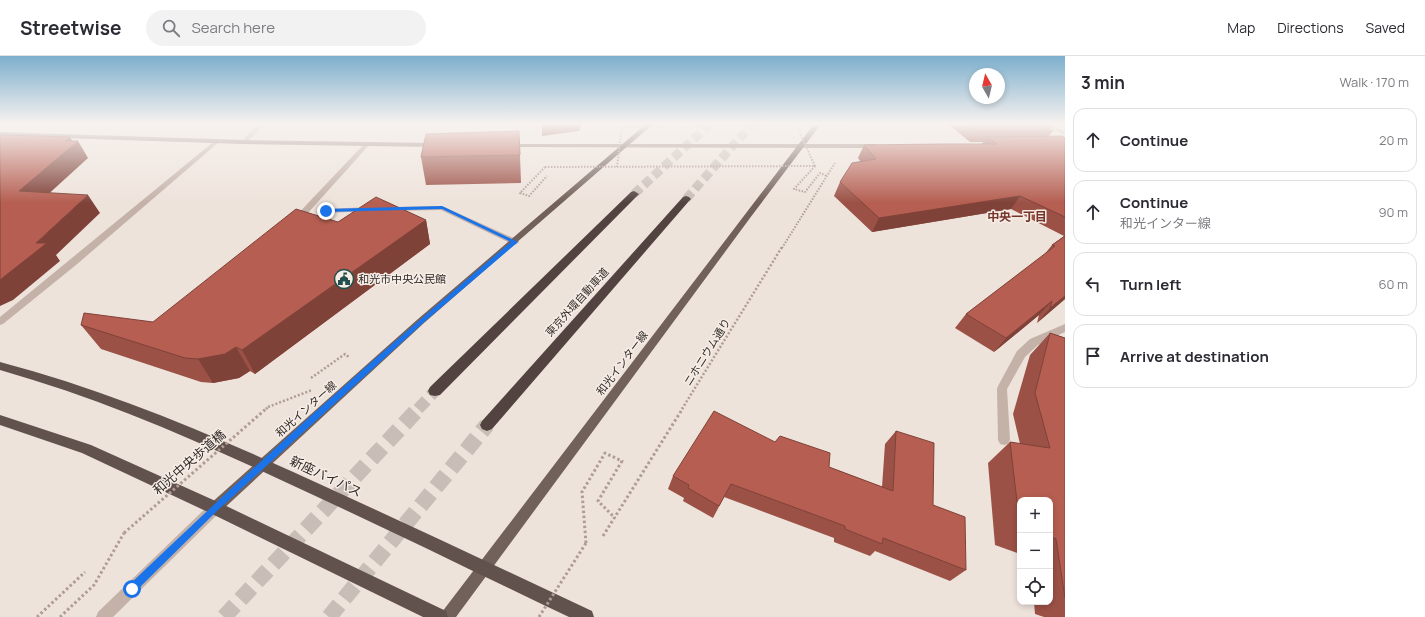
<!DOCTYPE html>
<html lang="en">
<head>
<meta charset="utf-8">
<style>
	:root { --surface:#fff; --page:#f2f2f3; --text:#2b2b33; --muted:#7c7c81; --line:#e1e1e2 }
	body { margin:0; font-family:Manrope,"Noto Sans JP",sans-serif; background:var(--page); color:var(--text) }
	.controls { position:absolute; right:12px; bottom:12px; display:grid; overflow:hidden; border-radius:8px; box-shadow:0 2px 6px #0003 }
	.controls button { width:36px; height:36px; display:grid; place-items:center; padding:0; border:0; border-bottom:1px solid var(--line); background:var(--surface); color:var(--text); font:20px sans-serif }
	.compass { position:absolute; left:969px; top:12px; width:36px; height:36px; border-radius:50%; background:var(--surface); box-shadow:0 2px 6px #0003; rotate:352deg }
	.stop { position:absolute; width:12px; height:12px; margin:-9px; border:3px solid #1a73e8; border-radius:50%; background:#fff }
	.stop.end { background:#1a73e8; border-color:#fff; box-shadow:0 1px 4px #0008 }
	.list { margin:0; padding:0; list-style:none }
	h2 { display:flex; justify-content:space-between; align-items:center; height:52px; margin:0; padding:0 16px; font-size:17px }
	h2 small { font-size:13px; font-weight:400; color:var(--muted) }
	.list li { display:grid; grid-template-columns:26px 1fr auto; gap:12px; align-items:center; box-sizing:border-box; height:64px; margin:0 8px 8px; padding:0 8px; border:1px solid var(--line); border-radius:12px }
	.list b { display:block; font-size:15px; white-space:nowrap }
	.list p { margin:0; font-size:13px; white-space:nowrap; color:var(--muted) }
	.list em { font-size:13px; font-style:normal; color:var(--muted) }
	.icon { flex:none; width:22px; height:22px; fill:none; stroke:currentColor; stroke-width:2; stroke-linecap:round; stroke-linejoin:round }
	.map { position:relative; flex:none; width:1065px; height:561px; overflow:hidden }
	header { display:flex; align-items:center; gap:24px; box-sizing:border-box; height:56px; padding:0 20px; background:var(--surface); border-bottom:1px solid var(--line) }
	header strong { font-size:19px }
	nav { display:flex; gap:22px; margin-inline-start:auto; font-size:14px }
	.search { width:280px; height:36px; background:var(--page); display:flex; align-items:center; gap:10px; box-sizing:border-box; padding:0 14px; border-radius:22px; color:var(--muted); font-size:15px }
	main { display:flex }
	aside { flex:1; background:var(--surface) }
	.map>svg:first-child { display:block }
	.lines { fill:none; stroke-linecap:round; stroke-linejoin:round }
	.motorway-tunnel-far2 { stroke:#c8beb7; stroke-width:9; stroke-dasharray:9 4.5; stroke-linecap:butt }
	.motorway-tunnel-far1 { stroke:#c8beb7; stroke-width:12; stroke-dasharray:12 6; stroke-linecap:butt }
	.motorway-tunnel { stroke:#c8beb7; stroke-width:16; stroke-dasharray:16 8; stroke-linecap:butt }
	.path-far2 { stroke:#b09c93; stroke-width:2; stroke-dasharray:1.5 1.5; stroke-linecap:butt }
	.path-far1 { stroke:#b09c93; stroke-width:2.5; stroke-dasharray:2 2; stroke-linecap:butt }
	.path { stroke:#b09c93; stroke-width:3; stroke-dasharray:2.5 2.5; stroke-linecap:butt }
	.service { fill:#c4b2a9; fill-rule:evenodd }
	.minor { fill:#c4b2a9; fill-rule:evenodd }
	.tertiary { fill:#c4b2a9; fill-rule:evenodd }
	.secondary { fill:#97827a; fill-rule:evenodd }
	.primary { fill:#72605a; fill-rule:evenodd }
	.trunk { fill:#62524d; fill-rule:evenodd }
	.motorway { fill:#524340; fill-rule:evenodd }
	.path-bridge-far2 { stroke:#b09c93; stroke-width:2; stroke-dasharray:1.5 1.5; stroke-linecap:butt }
	.path-bridge-far1 { stroke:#b09c93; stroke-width:2.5; stroke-dasharray:2 2; stroke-linecap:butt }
	.path-bridge { stroke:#b09c93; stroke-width:3; stroke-dasharray:2.5 2.5; stroke-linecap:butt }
	.wall { fill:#9c5146 }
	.shaded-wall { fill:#7f4239 }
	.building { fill:#b55e51; stroke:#7f4239 }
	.route { fill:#1a73e8 }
	.labels { text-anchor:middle; stroke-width:3; stroke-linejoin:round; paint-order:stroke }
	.poi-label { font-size:11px; fill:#322a27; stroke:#f6ede6; text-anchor:start }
	.street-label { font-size:11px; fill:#322a27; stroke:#f6ede6 }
	.neighbourhood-label { font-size:12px; font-weight:bold; fill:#76352b; stroke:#f6ede6 }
	.near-street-label { font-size:13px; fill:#322a27; stroke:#f6ede6 }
</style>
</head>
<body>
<header>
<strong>Streetwise</strong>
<div class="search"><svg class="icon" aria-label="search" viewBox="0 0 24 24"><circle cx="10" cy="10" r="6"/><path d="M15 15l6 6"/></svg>Search here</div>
<nav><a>Map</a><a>Directions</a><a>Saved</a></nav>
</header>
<main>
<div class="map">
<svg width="1065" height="561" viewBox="0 0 1065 561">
	<rect width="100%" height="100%" fill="#eee3db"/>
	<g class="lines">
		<g class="motorway-tunnel-far2">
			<path d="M 634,138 L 710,68"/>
			<path d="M 686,143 L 752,68"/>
		</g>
		<path class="motorway-tunnel-far1" d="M 418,353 L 435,335"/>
		<g class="motorway-tunnel">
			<path d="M 224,561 L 419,352"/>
			<path d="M 329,561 L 487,369"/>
		</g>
		<g class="path-far2">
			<path d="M 851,68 L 853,68"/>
			<path d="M 449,77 L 462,77"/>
			<path d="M 815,110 L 794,133 L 805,136 L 820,117 L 827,120"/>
			<path d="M 545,111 L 520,137 L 529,140 L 547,120"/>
			<path d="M 782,192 L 835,107"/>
		</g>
		<g class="path-far1">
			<path d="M 311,322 L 345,298 L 350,302"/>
			<path d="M 268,351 L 312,334"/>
			<path d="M 682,353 L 782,191"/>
		</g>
		<g class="path">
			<path d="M 603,480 L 683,352"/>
			<path d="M 586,487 L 582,436 L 605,397 L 622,405 L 598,445 L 615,462"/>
			<path d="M 37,561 L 85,516"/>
			<path d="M 60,561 L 94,529 L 124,477"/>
		</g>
		<g class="service">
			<path d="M 367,86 L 370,88 L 369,89 L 299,167 L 293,167 L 293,163 L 365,87 Z"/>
			<path d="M 442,150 L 518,184 L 519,186 L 515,189 L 512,188 L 441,154 L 388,155 L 384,153 L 388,151 Z"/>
			<path d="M 370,151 L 374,153 L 373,155 L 326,157 L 322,155 L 326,153 Z"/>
		</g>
		<g class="minor">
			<path d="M 258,68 L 265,68 L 246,87 L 242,87 L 242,85 Z"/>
			<path d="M 1040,68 L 1050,68 L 1065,75 L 1065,79 Z"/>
			<path d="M 217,83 L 220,85 L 219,86 L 76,209 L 3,268 L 0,269 L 0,261 Z"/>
			<path d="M 1065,268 L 1065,276 L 1038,289 L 1025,301 L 1007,333 L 1010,384 L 1008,388 L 1004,389 L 1000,388 L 998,384 L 997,333 L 998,330 L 1017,295 L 1030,283 Z"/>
		</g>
		<path class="tertiary" d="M 215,446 L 220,448 L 221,452 L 220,456 L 113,561 L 96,561 L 98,556 L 210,448 Z"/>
		<g class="secondary">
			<path d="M 0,76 L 244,84 L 436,87 L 439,89 L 436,91 L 244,88 L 0,80 Z"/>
			<path d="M 508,88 L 876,88 L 879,90 L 876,92 L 506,91 L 505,90 Z"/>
		</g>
		<g class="primary">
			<path d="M 646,68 L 653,68 L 424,267 L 220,456 L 215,458 L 210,456 L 209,452 L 210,448 L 418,263 Z"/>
			<path d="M 814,68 L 821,68 L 750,162 L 456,561 L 440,561 L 442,556 Z"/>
		</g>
		<g class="trunk">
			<path d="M 0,306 C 118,337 226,385 337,436 C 422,475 507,515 592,555 L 594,561 L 569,561 C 487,522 406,482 324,444 C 218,394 113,346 0,314 Z"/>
			<path d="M 0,359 L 91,389 L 220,447 L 446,555 L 448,561 L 423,561 L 210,457 L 82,397 L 0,369 Z"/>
		</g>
		<g class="motorway">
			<path d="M 634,135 L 639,138 L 637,140 L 440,339 L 435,340 L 430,339 L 428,335 L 430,331 L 631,136 Z"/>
			<path d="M 686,140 L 689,141 L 691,143 L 689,145 L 492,373 L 487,375 L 482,373 L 480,369 L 482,365 L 683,141 Z"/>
		</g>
		<g class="path-bridge-far2">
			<path d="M 545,111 L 815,110 L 796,69"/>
			<path d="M 617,111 L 622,71 L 848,69"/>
		</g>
		<path class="path-bridge-far1" d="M 266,353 L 268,351"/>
		<g class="path-bridge">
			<path d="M 124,477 L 267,352"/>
			<path d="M 539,561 L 586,487"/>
		</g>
	</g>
	<g class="wall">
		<path d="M 948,68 L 1052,68 L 1049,73 L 1053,75 L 1049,80 L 1065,82 L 1065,243 L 1037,267 L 1039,259 L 994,296 L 955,272 L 966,258 L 1044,199 L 1052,189 L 1064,180 L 1011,153 L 872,176 L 834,140 L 840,126 L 861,106 L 858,102 L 864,89 L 982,88 L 983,86 L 970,86 Z"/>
		<path d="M 520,99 L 521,127 L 426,129 L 421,101 Z"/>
		<path d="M 426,164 L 430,188 L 255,318 L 250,315 L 239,322 L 213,327 L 201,326 L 101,293 L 81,269 L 153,266 Z"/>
		<path d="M 1050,277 L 1065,282 L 1065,561 L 1044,561 L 1035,558 L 1034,546 L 1050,546 L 1050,444 L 1020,444 L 1020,498 L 995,489 L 988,407 L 1010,386 L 1020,388 L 1013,358 L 1030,299 Z"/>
		<path d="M 896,375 L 966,514 L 950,525 L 875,495 L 870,500 L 834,486 L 834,482 L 724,441 L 713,462 L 683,445 L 684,442 L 668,433 L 673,420 L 775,386 L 829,411 L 882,431 L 885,388 Z"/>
	</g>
	<g class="shaded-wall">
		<path d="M 542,68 L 582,68 L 579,75 L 542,80 Z"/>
		<path d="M 1050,68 L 1052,68 L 1049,73 L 1047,72 Z"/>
		<path d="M 70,81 L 74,88 L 78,85 L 88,102 L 32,153 L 19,135 L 65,85 Z"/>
		<path d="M 88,139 L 100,157 L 56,199 L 60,205 L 13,244 L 0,250 L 0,224 L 36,187 Z"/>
		<path d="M 1020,140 L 1011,153 L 872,176 L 879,162 Z"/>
		<path d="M 426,164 L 430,188 L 255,318 L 242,294 Z"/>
		<path d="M 1065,240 L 1065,243 L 1037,267 L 1050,252 Z"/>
		<path d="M 1052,245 L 1039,259 L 994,296 L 1006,282 Z"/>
		<path d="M 236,291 L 250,315 L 239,322 L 213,327 L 198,303 Z"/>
	</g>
	<g class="building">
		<path d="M 967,68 L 1050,68 L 1047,72 L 1053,75 L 976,75 Z"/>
		<path d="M 519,75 L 520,99 L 421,101 L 426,78 Z"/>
		<path d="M 0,79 L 70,81 L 65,85 L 78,85 L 19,135 L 88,139 L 36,187 L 47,187 L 0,224 Z"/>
		<path d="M 1063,80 L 1065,82 L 1065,161 L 1020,140 L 879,162 L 840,126 L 852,107 L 876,103 L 864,89 L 942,88 L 997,88 L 987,81 Z"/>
		<path d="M 376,141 L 426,164 L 242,294 L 236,291 L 225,298 L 198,303 L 185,302 L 81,269 L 84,257 L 153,266 L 296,153 L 338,166 Z"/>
		<path d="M 1065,180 L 1065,240 L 1050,252 L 1052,245 L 1006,282 L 966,258 L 1055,190 L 1052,189 Z"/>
		<path d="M 1050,277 L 1065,282 L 1065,542 L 1056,483 L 1050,481 L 1050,444 L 1020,444 L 1020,471 L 1010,386 L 1050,392 L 1035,337 Z"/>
		<path d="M 714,355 L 775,386 L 780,380 L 830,397 L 829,411 L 893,435 L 896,375 L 934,387 L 933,449 L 965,461 L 966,514 L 883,482 L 882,488 L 845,473 L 845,470 L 731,428 L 719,450 L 688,432 L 689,429 L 673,420 Z"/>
	</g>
	<linearGradient id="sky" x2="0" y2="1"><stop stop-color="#7dafcd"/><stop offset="0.46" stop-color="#f7f2ef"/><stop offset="1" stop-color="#f7f2ef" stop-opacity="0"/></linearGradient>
	<rect width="1065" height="147" fill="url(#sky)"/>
	<path class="route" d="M 442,150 L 518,186 L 423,267 L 218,454 L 135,536 L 132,537 L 129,536 L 128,533 L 129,529 C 252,411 380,296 511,186 L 442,153 L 326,156 L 324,156 L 324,153 Z"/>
	<defs>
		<g id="civic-ring" transform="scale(1)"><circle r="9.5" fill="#f6ede6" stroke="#234e4c" stroke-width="1.5"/><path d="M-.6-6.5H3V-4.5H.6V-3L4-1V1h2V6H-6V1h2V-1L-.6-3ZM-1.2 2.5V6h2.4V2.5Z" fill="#234e4c"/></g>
	</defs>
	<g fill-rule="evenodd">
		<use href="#civic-ring" x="344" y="223"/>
	</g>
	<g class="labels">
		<g class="poi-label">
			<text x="358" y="227">和光市中央公民館</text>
		</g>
		<g class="street-label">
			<text transform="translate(577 246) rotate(-48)" y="4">東京外環自動車道</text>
			<text transform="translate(707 296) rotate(-58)" y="4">ニホニウム通り</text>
			<text transform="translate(622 307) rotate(-53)" y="4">和光インター線</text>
			<text transform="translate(306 353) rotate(-42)" y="4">和光インター線</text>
		</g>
		<g class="neighbourhood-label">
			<text x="1017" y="165">中央一丁目</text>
		</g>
		<g class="near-street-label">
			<text transform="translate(189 406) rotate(-41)" y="5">和光中央歩道橋</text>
			<text transform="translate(326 420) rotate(25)" y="5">新座バイパス</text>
		</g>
	</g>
</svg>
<div class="controls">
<button>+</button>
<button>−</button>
<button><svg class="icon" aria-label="locate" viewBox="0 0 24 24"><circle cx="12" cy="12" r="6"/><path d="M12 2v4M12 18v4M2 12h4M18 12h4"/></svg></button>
</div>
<svg class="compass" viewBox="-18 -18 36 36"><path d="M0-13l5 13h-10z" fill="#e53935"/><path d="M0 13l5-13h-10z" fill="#7c7c81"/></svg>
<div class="stop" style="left:132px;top:533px"></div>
<div class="stop end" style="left:326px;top:155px"></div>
</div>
<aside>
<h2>3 min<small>Walk · 170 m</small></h2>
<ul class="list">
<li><svg class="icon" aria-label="ahead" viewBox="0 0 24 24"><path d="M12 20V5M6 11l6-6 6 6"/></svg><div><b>Continue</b></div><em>20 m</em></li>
<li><svg class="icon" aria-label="ahead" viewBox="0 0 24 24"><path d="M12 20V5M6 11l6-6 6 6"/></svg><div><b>Continue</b><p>和光インター線</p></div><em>90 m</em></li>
<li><svg class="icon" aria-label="left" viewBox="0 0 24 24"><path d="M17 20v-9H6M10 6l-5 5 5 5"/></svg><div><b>Turn left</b></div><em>60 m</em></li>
<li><svg class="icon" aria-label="arrive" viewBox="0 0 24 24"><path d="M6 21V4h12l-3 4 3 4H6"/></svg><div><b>Arrive at destination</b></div></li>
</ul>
</aside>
</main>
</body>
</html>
